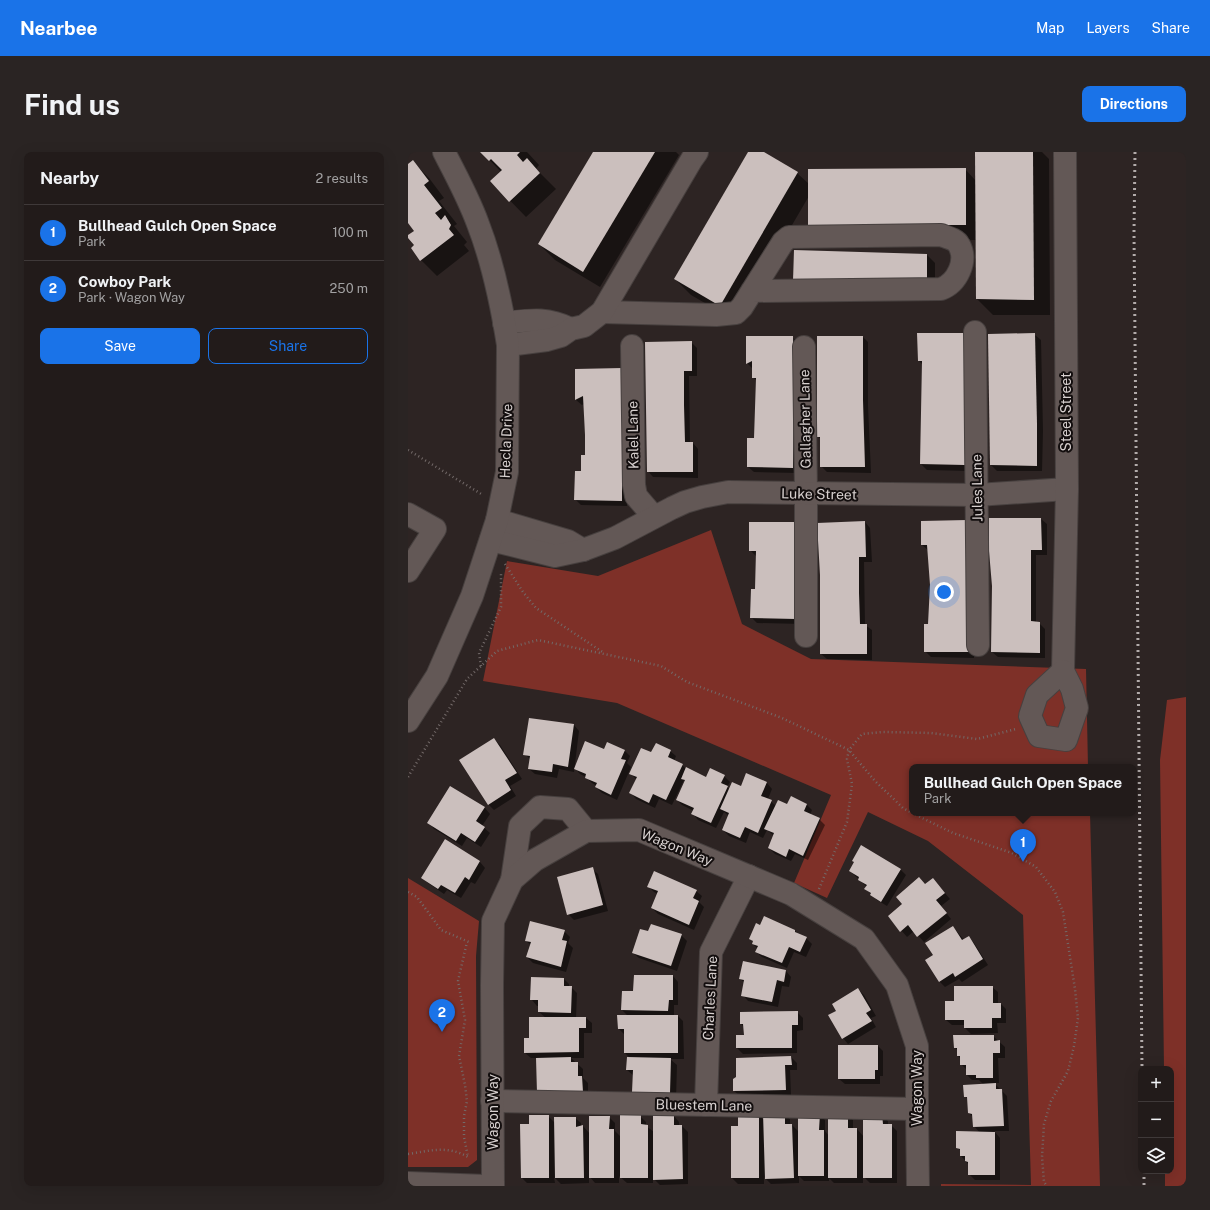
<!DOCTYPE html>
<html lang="en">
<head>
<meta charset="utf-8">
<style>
	:root { --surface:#221b1a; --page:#2a2423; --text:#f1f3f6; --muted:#a2a1a2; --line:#3f3939; --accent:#1a73e8 }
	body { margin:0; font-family:"Public Sans",sans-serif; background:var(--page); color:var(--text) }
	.controls { position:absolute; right:12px; bottom:12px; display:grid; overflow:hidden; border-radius:8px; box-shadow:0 4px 16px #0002 }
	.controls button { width:36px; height:36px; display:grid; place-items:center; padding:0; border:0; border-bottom:1px solid var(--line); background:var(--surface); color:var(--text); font:20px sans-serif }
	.you { position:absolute; left:536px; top:440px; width:14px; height:14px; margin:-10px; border:3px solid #fff; border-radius:50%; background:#1a73e8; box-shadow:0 0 0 6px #1a73e833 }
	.badge { display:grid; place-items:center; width:26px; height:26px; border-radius:50%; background:var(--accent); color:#fff; font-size:13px; font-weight:700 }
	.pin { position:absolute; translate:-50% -33px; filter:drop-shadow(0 1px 2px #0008) }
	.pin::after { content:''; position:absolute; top:21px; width:14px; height:12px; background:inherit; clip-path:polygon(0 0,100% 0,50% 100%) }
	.popup { position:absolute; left:501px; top:612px; width:228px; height:52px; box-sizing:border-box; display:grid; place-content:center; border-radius:8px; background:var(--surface); filter:drop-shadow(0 1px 3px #0005); font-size:13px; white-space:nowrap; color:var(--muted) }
	.popup b { font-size:15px; color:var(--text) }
	.popup::after { content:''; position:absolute; left:50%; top:100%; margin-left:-8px; border:8px solid transparent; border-top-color:var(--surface) }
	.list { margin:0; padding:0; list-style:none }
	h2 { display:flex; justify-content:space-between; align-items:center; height:52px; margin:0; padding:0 16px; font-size:17px }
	h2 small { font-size:13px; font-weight:400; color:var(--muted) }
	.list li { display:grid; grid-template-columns:26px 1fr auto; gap:12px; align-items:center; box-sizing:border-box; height:56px; padding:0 16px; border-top:1px solid var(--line) }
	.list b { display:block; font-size:15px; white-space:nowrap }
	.list p { margin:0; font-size:13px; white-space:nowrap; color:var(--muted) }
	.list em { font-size:13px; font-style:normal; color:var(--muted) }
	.actions { display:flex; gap:8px; padding:12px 16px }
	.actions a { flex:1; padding:9px 0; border:1px solid var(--accent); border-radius:8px; text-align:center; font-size:14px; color:var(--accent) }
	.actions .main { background:var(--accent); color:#fff }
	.icon { flex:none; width:22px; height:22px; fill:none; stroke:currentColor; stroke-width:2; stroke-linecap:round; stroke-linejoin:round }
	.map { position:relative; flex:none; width:778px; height:1034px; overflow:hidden; border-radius:8px }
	header { display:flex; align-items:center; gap:24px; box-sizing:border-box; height:56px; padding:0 20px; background:var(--accent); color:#fff }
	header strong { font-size:19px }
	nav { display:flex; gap:22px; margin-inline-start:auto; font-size:14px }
	.intro { display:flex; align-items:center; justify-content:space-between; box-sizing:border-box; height:96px; padding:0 24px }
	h1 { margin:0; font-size:28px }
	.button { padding:10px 18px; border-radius:8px; background:var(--accent); color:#fff; font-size:14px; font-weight:700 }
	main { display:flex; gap:24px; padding:0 24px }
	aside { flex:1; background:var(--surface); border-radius:8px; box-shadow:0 4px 16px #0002 }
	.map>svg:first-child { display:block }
	.green { fill:#7e3028 }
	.shadow { fill:#0007 }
	.building { fill:#cbbfbd }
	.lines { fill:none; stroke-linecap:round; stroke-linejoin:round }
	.minor-casing { stroke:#47403f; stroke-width:24 }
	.path { stroke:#736a69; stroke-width:2.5; stroke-dasharray:1 3; stroke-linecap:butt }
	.minor { stroke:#635856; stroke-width:22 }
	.rail { stroke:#b2abaa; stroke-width:3; stroke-dasharray:2 4; stroke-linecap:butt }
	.labels { text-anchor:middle; stroke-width:4; stroke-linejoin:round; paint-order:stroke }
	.street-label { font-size:14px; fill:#d7d0cf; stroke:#130e0e }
</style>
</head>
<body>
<header>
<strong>Nearbee</strong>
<nav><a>Map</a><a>Layers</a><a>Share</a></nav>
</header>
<div class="intro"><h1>Find us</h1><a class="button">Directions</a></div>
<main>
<aside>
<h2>Nearby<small>2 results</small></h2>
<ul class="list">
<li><span class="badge">1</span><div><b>Bullhead Gulch Open Space</b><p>Park</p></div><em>100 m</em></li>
<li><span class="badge">2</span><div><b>Cowboy Park</b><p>Park · Wagon Way</p></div><em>250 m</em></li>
</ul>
<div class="actions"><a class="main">Save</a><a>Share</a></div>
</aside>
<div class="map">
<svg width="778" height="1034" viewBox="0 0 778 1034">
	<rect width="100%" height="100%" fill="#2d2423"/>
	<g class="green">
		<path d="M 303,378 L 334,472 L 403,507 L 678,517 L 680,615 L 504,615 L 504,661 L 682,661 L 692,1034 L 533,1034 L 533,1032 L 623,1033 L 615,763 L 520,689 L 460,660 L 419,746 L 386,731 L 423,643 L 209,551 L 75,529 L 99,409 L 190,424 Z"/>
		<path d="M 778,545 L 778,1034 L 757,1034 L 757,1019 L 763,1019 L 763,917 L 756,917 L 752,608 L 759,548 Z"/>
		<path d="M 0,726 L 71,769 L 68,804 L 69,1008 L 60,1015 L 0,1015 Z"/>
	</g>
	<g class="shadow">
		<path d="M 74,0 L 119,0 L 131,13 L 128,17 L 148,37 L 118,65 L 83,29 L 93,20 Z"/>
		<path d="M 186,0 L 268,0 L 271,3 L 192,135 L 147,108 L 131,92 Z"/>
		<path d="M 341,0 L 354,0 L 389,21 L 401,32 L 557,17 L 568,29 L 568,0 L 634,0 L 641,7 L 642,163 L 585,163 L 569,147 L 569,88 L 417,89 L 401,73 L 401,44 L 328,169 L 283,143 L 267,127 Z"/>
		<path d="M 5,10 L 21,26 L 36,46 L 31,49 L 49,72 L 46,74 L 59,90 L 56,93 L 61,99 L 29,124 L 13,108 L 7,93 L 8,79 L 0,69 L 0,13 Z"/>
		<path d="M 519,103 L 527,111 L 527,141 L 395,137 Z"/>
		<path d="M 510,182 L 556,182 L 561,188 L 562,319 L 519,318 L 513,312 L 515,213 L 511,209 Z"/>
		<path d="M 581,183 L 627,183 L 633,188 L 635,279 L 634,319 L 589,319 L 583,313 Z"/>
		<path d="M 384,185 L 390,190 L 390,321 L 346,320 L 340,315 L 347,287 L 349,229 L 345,225 L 345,217 L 339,211 Z"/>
		<path d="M 455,185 L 460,190 L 460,254 L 463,321 L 419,320 L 413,314 L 413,287 L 410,285 Z"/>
		<path d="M 283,190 L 289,196 L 289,224 L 281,224 L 282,291 L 285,291 L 290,297 L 290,326 L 245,325 L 240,319 Z"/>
		<path d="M 168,218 L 219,223 L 219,354 L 173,353 L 167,347 L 178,304 L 176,252 L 174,253 L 168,248 Z"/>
		<path d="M 582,367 L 633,367 L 639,372 L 639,403 L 628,403 L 628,471 L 631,471 L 637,477 L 637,506 L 590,505 L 584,500 L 585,434 Z"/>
		<path d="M 457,370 L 462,376 L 464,410 L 456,410 L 457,473 L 464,478 L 464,508 L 419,507 L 413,502 Z"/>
		<path d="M 342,371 L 394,472 L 349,471 L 343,465 L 348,438 L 349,404 L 348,404 L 342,398 Z"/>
		<path d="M 564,375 L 566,506 L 523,505 L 517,499 L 521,473 L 523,433 L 521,399 L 514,393 Z"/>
		<path d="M 122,567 L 166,573 L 171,579 L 166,620 L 151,617 L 149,626 L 127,622 L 121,617 L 123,608 L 117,602 Z"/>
		<path d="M 86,587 L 92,593 L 114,627 L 102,634 L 108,644 L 86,658 L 81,653 L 52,608 Z"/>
		<path d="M 216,598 L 222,604 L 219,611 L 223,615 L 209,648 L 194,641 L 188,635 L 189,634 L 184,631 L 178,625 L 172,622 L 167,616 L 196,599 Z"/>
		<path d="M 262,599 L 268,604 L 266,609 L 274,613 L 278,617 L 299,626 L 316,624 L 322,630 L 319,635 L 322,638 L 333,635 L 339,622 L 359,631 L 364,637 L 360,647 L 368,654 L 399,653 L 404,658 L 402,663 L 411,667 L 417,673 L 400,708 L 387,702 L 383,709 L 367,702 L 361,696 L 366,684 L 359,678 L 355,686 L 342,680 L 338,691 L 321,684 L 315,678 L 321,664 L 316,660 L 308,676 L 290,668 L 285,662 L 286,659 L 274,653 L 269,648 L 277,629 L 276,628 L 264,653 L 251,647 L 247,656 L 228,647 L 223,641 L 229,628 L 222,621 L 244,602 Z"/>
		<path d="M 43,635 L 77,656 L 82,662 L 74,674 L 82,681 L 73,695 L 59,686 L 54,694 L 26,677 L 21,671 Z"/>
		<path d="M 37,689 L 72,710 L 77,716 L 67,732 L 63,730 L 53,746 L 39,738 L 36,742 L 20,731 L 14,725 Z"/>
		<path d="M 184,717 L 190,722 L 200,759 L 166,768 L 160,762 Z"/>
		<path d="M 492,717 L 498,723 L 479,754 L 469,748 L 458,737 L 459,735 L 442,719 Z"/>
		<path d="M 518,733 L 530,733 L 542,747 L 533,754 L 543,767 L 516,790 L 506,779 L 499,785 L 481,764 Z"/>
		<path d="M 240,734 L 288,739 L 294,744 L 291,750 L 296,755 L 286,778 L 250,762 L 244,756 L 250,742 L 246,740 Z"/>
		<path d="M 353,774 L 387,779 L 391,783 L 398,786 L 404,792 L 398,805 L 386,800 L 379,816 L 354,805 L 348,800 L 350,797 L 345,792 L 346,790 L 343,787 Z"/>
		<path d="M 545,775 L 556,788 L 561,785 L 566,791 L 580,813 L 554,830 L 551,827 L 537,835 L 532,830 L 518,808 L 526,803 Z"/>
		<path d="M 156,779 L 162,785 L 160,791 L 165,796 L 158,820 L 125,811 L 119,805 L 123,793 L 118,789 Z"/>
		<path d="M 273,783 L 279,789 L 269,819 L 231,806 L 225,801 Z"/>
		<path d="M 378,819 L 383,825 L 381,835 L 374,834 L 370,855 L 340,849 L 335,843 L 337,831 L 332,827 Z"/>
		<path d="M 265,824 L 270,830 L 270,853 L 266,853 L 266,864 L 270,864 L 275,869 L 276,907 L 262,907 L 269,913 L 268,947 L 231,946 L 225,940 L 226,924 L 219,918 L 222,906 L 217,901 L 217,883 L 211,877 L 220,864 L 214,858 L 226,840 Z"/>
		<path d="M 156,827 L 161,832 L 161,835 L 163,835 L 169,841 L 168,866 L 178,866 L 184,871 L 184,881 L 176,881 L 176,906 L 163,906 L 175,917 L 175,926 L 180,931 L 180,945 L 129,906 L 123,906 L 117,901 L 122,887 L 138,866 L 131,860 L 131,854 L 129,854 L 124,848 Z"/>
		<path d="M 584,835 L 590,840 L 590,852 L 593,852 L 598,857 L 598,871 L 589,871 L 590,881 L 563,882 L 557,876 L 557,873 L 544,873 L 538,868 L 547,850 Z"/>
		<path d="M 450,837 L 456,843 L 468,864 L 463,866 L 468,875 L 440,892 L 435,886 L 430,859 Z"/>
		<path d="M 389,860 L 395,866 L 395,878 L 389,879 L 389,901 L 335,902 L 329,896 L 337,884 L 336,875 L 333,872 Z"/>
		<path d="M 585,884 L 597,895 L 597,906 L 590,906 L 591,931 L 586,931 L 599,944 L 601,979 L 586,979 L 592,986 L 592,1028 L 567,1028 L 561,1022 L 561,1013 L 553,1004 L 553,999 L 549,995 L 572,981 L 566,974 L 565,965 L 561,961 L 561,948 L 557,944 L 576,933 L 571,928 L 564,928 L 559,923 L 559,918 L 553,912 L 553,907 L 550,904 L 550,898 L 547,896 Z"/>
		<path d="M 470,894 L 475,899 L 475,924 L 472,924 L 472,932 L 437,932 L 431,927 Z"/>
		<path d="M 383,905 L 389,911 L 389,918 L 382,918 L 383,943 L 332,944 L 326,939 Z"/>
		<path d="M 376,962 L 382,967 L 382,973 L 384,973 L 391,980 L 411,963 L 417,968 L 417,979 L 421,984 L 439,963 L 445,968 L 445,977 L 449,977 L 456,985 L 474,963 L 480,969 L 480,973 L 483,973 L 489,979 L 489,1031 L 462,1031 L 455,1024 L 455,1031 L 426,1031 L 421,1026 L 421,1029 L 396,1029 L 391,1024 L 391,1031 L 363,1032 L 356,1025 L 356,1032 L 330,1032 L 324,1026 L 331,975 L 350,963 L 356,968 Z"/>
		<path d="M 140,964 L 147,971 L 167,966 L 173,971 L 173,975 L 175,974 L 182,982 L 201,965 L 207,971 L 207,979 L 213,985 L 232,964 L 238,970 L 238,974 L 246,980 L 266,964 L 271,970 L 271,974 L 274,974 L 280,980 L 280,1032 L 252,1033 L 245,1026 L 245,1031 L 219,1031 L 211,1024 L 211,1031 L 187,1031 L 181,1024 L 181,1031 L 153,1032 L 146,1025 L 147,1031 L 119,1031 L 114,1026 L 122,973 Z"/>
	</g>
	<g class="building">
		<path d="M 72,0 L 112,0 L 109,3 L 115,10 L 119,6 L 132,21 L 101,50 L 82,29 L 94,18 L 83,7 L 81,9 Z"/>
		<path d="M 185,0 L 247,0 L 175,120 L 130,92 Z"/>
		<path d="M 340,0 L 356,0 L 390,20 L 312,154 L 266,127 Z"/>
		<path d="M 567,0 L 625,0 L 626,148 L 568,147 Z"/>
		<path d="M 5,8 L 21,29 L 16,33 L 34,56 L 27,61 L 33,68 L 37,63 L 43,73 L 41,77 L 46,83 L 12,109 L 3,96 L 6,93 L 0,86 L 0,83 L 6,79 L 0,71 L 0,12 Z"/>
		<path d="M 558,16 L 558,73 L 400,73 L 400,17 Z"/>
		<path d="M 386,98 L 519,102 L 519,132 L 385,129 Z"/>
		<path d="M 509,181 L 556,181 L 557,313 L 512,312 L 514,209 L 510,209 Z"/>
		<path d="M 627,181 L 629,272 L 629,314 L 582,313 L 580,182 Z"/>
		<path d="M 338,184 L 385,184 L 386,226 L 385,316 L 339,315 L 339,286 L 346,286 L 348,226 L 344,226 L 344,209 L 338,212 Z"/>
		<path d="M 409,184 L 455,184 L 455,248 L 457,315 L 412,315 L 412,285 L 409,285 Z"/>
		<path d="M 284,189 L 284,219 L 276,219 L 276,253 L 277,290 L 285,290 L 285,320 L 239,320 L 237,190 Z"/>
		<path d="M 214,216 L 214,349 L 166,348 L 167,319 L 173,319 L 173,303 L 177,303 L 177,283 L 175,244 L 167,248 L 167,217 Z"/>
		<path d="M 581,366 L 633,366 L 634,398 L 623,398 L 623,469 L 632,470 L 632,501 L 583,500 L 584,434 L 581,399 Z"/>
		<path d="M 559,368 L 561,500 L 516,500 L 516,472 L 520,472 L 522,433 L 519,393 L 513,393 L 513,369 Z"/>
		<path d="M 457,369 L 458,405 L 451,405 L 451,441 L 452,472 L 459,472 L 459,502 L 412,502 L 412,423 L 409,371 Z"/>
		<path d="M 341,370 L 388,370 L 388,467 L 342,466 L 343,437 L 347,437 L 348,399 L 341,399 Z"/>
		<path d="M 121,566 L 166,572 L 160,615 L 145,612 L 144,620 L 120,617 L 122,604 L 115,603 Z"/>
		<path d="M 86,586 L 109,621 L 97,628 L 103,638 L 80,653 L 51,608 Z"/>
		<path d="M 177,589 L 196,597 L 199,590 L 217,598 L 213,607 L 218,608 L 203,643 L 187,635 L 189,631 L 177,626 L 178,622 L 166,617 Z"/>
		<path d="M 248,591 L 263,598 L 260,605 L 275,612 L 258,648 L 245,642 L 241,651 L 221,641 L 229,625 L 221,622 L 233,596 L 243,600 Z"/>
		<path d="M 278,615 L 298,625 L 302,616 L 317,623 L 313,631 L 320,634 L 303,671 L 283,662 L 286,656 L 268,648 L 277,628 L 273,627 Z"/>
		<path d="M 338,621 L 359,630 L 353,644 L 364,648 L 350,681 L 337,675 L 332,686 L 314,678 L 321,661 L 312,657 L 324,630 L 333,634 Z"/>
		<path d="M 42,634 L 77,655 L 68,669 L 77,675 L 67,690 L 53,681 L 48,689 L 19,671 Z"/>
		<path d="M 383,644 L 399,652 L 396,659 L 412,666 L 395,704 L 381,697 L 378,705 L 360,696 L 366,681 L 356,677 L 370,648 L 379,652 Z"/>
		<path d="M 37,687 L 72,709 L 61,728 L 57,725 L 47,741 L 33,733 L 30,737 L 13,726 Z"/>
		<path d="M 453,693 L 493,717 L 473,750 L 462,743 L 463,741 L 456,737 L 459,733 L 450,728 L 451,725 L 441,719 L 446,710 L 444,709 Z"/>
		<path d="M 185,715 L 195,753 L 159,763 L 149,725 Z"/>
		<path d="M 246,719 L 289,738 L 285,746 L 291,749 L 281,773 L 243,756 L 250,739 L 239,735 Z"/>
		<path d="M 511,725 L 517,732 L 525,726 L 537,741 L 528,748 L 539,761 L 509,785 L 500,773 L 492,780 L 480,764 L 494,752 L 488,745 Z"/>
		<path d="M 356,764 L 387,778 L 387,780 L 399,785 L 392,800 L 381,795 L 374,811 L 347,800 L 350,794 L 344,792 L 345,789 L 341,787 L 348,771 L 352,773 Z"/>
		<path d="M 122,769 L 157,778 L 154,788 L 159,789 L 153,815 L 118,805 L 123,790 L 117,789 Z"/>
		<path d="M 243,772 L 274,782 L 263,814 L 224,801 L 232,777 L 240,779 Z"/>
		<path d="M 545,774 L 554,788 L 561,784 L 575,807 L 547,825 L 545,821 L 531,830 L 517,808 L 525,803 L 517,791 Z"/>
		<path d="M 335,809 L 378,818 L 376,830 L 369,828 L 364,850 L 333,844 L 336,828 L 331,827 Z"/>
		<path d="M 226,823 L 265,823 L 265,848 L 261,848 L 260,859 L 213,858 L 214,839 L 225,839 Z"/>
		<path d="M 123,825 L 156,826 L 156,834 L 164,834 L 163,861 L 130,860 L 130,848 L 122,848 Z"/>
		<path d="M 546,834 L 585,834 L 585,851 L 593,851 L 593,866 L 584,866 L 584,876 L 556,876 L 556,868 L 537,868 L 537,849 L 546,849 Z"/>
		<path d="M 450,836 L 463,858 L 458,861 L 464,869 L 434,887 L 420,863 L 428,859 L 424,852 Z"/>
		<path d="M 390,859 L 390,873 L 384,873 L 384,896 L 328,896 L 328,883 L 336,883 L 335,872 L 332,872 L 332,860 Z"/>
		<path d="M 209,863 L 270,863 L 270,901 L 216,901 L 216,877 L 210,877 Z"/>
		<path d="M 121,865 L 178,865 L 178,876 L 171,876 L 171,900 L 116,901 L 116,886 L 121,886 Z"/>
		<path d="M 545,883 L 586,883 L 586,889 L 592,888 L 592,901 L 585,901 L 585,926 L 568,926 L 568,923 L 558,923 L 558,913 L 552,913 L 552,904 L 549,904 L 549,896 L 546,896 Z"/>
		<path d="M 430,893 L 470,893 L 470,918 L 467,918 L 467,927 L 430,927 Z"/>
		<path d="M 383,904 L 384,913 L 377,913 L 378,938 L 325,939 L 325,927 L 328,925 L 328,906 Z"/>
		<path d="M 163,905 L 163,910 L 170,910 L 170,924 L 174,924 L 175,940 L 129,941 L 128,906 Z"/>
		<path d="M 219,905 L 263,906 L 262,941 L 224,940 L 225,918 L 218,918 Z"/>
		<path d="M 588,931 L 588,937 L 594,937 L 596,974 L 565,975 L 564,962 L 560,961 L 559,945 L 556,945 L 555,933 Z"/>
		<path d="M 355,961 L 377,961 L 377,972 L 384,972 L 386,1026 L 357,1027 Z"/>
		<path d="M 390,961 L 412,962 L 411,978 L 416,978 L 416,1024 L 390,1024 Z"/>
		<path d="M 330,962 L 351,962 L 351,1026 L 323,1026 L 323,974 L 330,974 Z"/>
		<path d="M 420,962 L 440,962 L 440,976 L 449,976 L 449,1026 L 420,1026 Z"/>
		<path d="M 455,962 L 474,962 L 475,972 L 484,972 L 484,1026 L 455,1026 Z"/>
		<path d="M 121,963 L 141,963 L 141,1026 L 113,1026 L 112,972 L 121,972 Z"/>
		<path d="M 212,963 L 233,963 L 233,972 L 240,973 L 240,1026 L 212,1026 Z"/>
		<path d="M 245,963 L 266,963 L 266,973 L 274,973 L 275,1027 L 245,1028 Z"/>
		<path d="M 181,964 L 202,964 L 201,977 L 206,977 L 206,1026 L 181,1026 Z"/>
		<path d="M 146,965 L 168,965 L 168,975 L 175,973 L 176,1026 L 147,1026 Z"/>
		<path d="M 548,979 L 587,980 L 587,1023 L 560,1023 L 560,1010 L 557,1009 L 557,1004 L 552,1004 L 552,997 L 548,996 Z"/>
	</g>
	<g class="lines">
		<g class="minor-casing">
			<g id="minor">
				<path d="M 194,160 L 308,163 L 328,161 L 334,155 L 375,90 L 381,85 L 533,83 C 538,85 548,87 551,93 C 560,109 549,131 533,137 L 344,139"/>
				<path d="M 96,171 C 123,168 138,165 163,177"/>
				<path d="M 567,180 L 570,493"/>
				<path d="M 100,193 L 139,188 L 153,184 L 163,177 L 176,174 L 194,160 L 284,7 L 289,0"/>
				<path d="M 224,194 L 226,333 L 228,344 L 246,365"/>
				<path d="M 396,195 L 398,342 L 398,484"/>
				<path d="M 0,362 L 27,377 L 0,419"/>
				<path d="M 89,368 L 160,389 L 175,398"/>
				<path d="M 83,388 L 147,404 L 175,398 L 207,386 L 264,356 L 277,350 L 294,345 L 320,340 L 569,343 L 659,337"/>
				<path d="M 655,519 L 659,337 L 657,0"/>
				<path d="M 655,519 L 664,537 L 669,556 L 658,588 L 631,584 L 622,564 L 629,543 Z"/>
				<path d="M 0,569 L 29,524 L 64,444 L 89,368 L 99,320 L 100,193 C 94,155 84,108 70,72 C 61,47 48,23 36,0"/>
				<path d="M 104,728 L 112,674 L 132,655 L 160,657 L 178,679"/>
				<path d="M 84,949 L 509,957"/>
				<path d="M 298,953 L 303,800 L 341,724"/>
				<path d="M 0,1031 L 78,1034"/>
				<path d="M 85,1034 L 84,833 L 85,769 L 104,728 L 127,708 L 178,679 L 231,678 L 383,742 L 456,787 L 489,833 L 509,894 L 509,957 L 510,1034"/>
			</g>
		</g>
		<g class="path">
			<path d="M 0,298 L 75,343"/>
			<path d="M 97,412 L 115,440 L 128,456 L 196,501"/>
			<path d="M 73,514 L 71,501 L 93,455 L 93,421"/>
			<path d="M 0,625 L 59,527 L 89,499 L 130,488 L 253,514 L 279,530 L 374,566 L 441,598 L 467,629 L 495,656 L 504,661"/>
			<path d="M 504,661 L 545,681 L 604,701 L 628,715 L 647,740 L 655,760 L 667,837 L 670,866 L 666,894 L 660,919 L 643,949 L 636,972 L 634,1005 L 636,1030 L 639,1034"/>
			<path d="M 411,737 L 439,670 L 444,632 L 439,607 L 441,598 L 454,582 L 475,580 L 523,581 L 569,587 L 608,577"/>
			<path d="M 0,740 L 9,745 L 33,778 L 61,790"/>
			<path d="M 0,1002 C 21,999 40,993 60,1005 L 56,985 L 56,964 L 59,949 L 57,933 L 51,904 L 57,868 L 50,829 L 59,790"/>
		</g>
		<use href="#minor" class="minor"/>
		<g class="rail">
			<path d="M 727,0 L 726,81 L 734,917"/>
			<path d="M 736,1019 L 736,1034"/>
		</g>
	</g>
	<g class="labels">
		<g class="street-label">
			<text transform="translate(658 260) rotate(-90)" y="5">Steel Street</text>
			<text transform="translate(397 267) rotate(-91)" y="5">Gallagher Lane</text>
			<text transform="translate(225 283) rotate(-91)" y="5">Kalel Lane</text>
			<text transform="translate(98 289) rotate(-88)" y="5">Hecla Drive</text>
			<text transform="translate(569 336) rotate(-91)" y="5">Jules Lane</text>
			<text transform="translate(411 342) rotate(1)" y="5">Luke Street</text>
			<text transform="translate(269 695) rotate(22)" y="5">Wagon Way</text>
			<text transform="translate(302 846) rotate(-87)" y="5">Charles Lane</text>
			<text transform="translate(509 936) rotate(-90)" y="5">Wagon Way</text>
			<text transform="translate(296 953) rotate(1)" y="5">Bluestem Lane</text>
			<text transform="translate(85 960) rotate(-90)" y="5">Wagon Way</text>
		</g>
	</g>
</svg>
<div class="controls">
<button>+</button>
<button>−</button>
<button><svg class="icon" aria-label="layers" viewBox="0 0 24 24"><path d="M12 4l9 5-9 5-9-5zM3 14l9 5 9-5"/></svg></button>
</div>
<div class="you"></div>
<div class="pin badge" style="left:615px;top:710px">1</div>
<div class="popup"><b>Bullhead Gulch Open Space</b>Park</div>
<div class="pin badge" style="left:34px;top:880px">2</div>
</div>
</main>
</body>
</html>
